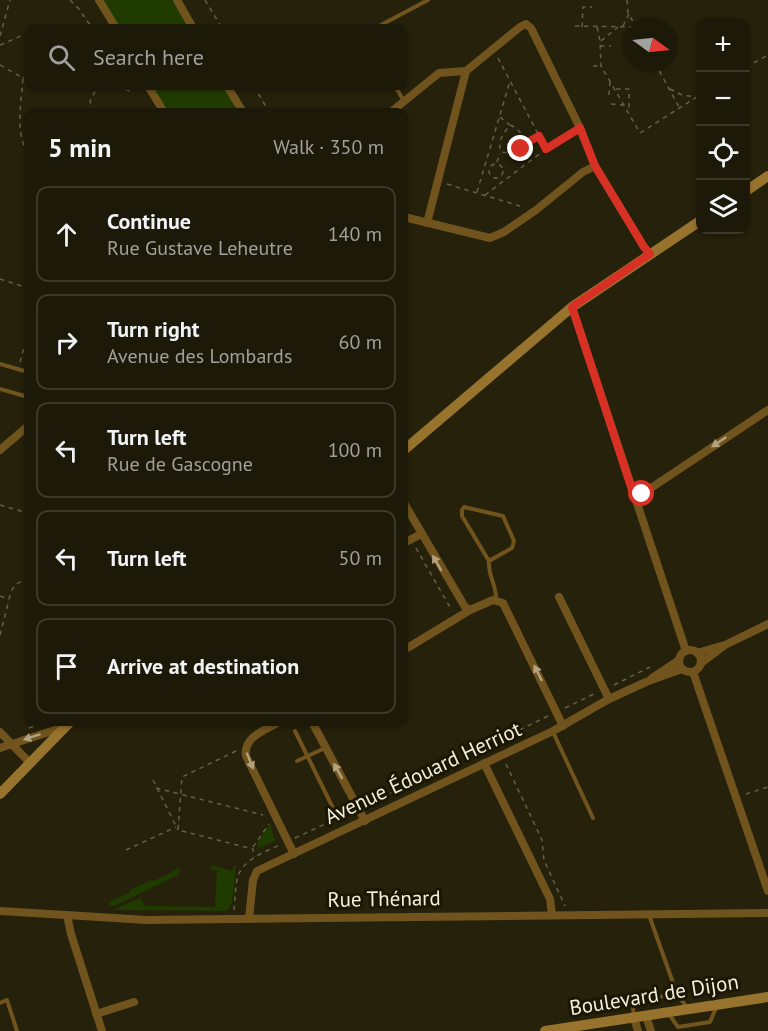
<!DOCTYPE html>
<html lang="en">
<head>
<meta charset="utf-8">
<style>
	:root { --surface:#1c1908; --page:#292616; --text:#f1f3f6; --muted:#a0a09c; --line:#3a3829 }
	body { margin:0; font-family:"PT Sans",sans-serif; background:var(--page); color:var(--text) }
	.controls { position:absolute; right:18px; top:18px; display:grid; overflow:hidden; border-radius:12px; box-shadow:0 2px 4px #0004 }
	.controls button { width:54px; height:54px; display:grid; place-items:center; padding:0; border:0; border-bottom:2px solid var(--line); background:var(--surface); color:var(--text); font:30px sans-serif }
	.compass { position:absolute; left:624px; top:18px; width:54px; height:54px; border-radius:50%; background:var(--surface); box-shadow:0 2px 4px #0004; rotate:105deg }
	.stop { position:absolute; width:18px; height:18px; margin:-14px; border:4px solid #d93025; border-radius:50%; background:#fff }
	.stop.end { background:#d93025; border-color:#fff; box-shadow:0 2px 6px #0008 }
	.list { margin:0; padding:0; list-style:none }
	h2 { display:flex; justify-content:space-between; align-items:center; height:78px; margin:0; padding:0 24px; font-size:26px }
	h2 small { font-size:20px; font-weight:400; color:var(--muted) }
	.list li { display:grid; grid-template-columns:39px 1fr auto; gap:18px; align-items:center; box-sizing:border-box; height:96px; margin:0 12px 12px; padding:0 12px; border:2px solid var(--line); border-radius:12px }
	.list b { display:block; font-size:22px; white-space:nowrap }
	.list p { margin:0; font-size:20px; white-space:nowrap; color:var(--muted) }
	.list em { font-size:20px; font-style:normal; color:var(--muted) }
	.icon { flex:none; width:33px; height:33px; fill:none; stroke:currentColor; stroke-width:2; stroke-linecap:round; stroke-linejoin:round }
	.map { position:relative; flex:none; width:768px; height:1031px; overflow:hidden }
	.search { position:absolute; background:var(--surface); box-shadow:0 2px 4px #0004; left:24px; top:24px; width:384px; height:66px; display:flex; align-items:center; gap:15px; box-sizing:border-box; padding:0 21px; border-radius:12px; color:var(--muted); font-size:22px }
	.panel { position:absolute; background:var(--surface); box-shadow:0 2px 4px #0004; left:24px; top:108px; width:384px; height:618px; border-radius:12px }
	.map>svg:first-child { display:block }
	.green { fill:#203b00 }
	.lines { fill:none; stroke-linecap:round; stroke-linejoin:round }
	.path { stroke:#63604b; stroke-width:1.5; stroke-dasharray:4.5 4.5; stroke-linecap:butt }
	.lane { stroke:#71541d; stroke-width:4 }
	.street { stroke:#71541d; stroke-width:8 }
	.secondary { stroke:#98732d; stroke-width:10 }
	.oneway { fill:#b2a27f }
	.route { stroke:#d93025; stroke-width:8 }
	.labels { text-anchor:middle; stroke-width:6; stroke-linejoin:round; paint-order:stroke }
	.street-label { font-size:21px; fill:#f2efe1; stroke:#1c1702 }
</style>
</head>
<body>
<div class="map">
<svg width="768" height="1031" viewBox="0 0 768 1031">
	<rect width="100%" height="100%" fill="#25210a"/>
	<g class="green">
		<path d="M 102,0 L 174,0 L 191,28 L 119,28 Z"/>
		<path d="M 152,86 L 224,86 L 239,112 L 168,112 Z"/>
		<path d="M 270,824 L 275,841 L 255,850 L 258,847 L 257,843 Z"/>
		<path d="M 211,865 L 232,871 L 234,865 L 236,867 L 232,902 L 229,909 L 225,911 L 113,910 L 140,898 L 145,906 L 215,907 L 217,870 L 210,869 Z"/>
		<path d="M 179,868 L 180,872 L 178,875 L 114,906 L 109,905 L 109,902 L 130,892 L 131,890 L 151,880 L 154,881 Z"/>
	</g>
	<g class="lines">
		<g class="path">
			<path d="M 70,0 L 79,9 L 92,28"/>
			<path d="M 205,0 L 222,28"/>
			<path d="M 627,0 L 628,13 L 636,27"/>
			<path d="M 168,24 L 171,28"/>
			<path d="M 575,26 L 633,27"/>
			<path d="M 623,26 L 629,14"/>
			<path d="M 582,27 L 583,7 L 592,7"/>
			<path d="M 597,27 L 600,41 L 601,66 L 640,133 L 700,95"/>
			<path d="M 0,36 L 10,0"/>
			<path d="M 601,41 L 618,27"/>
			<path d="M 0,45 L 28,33"/>
			<path d="M 600,46 L 611,46"/>
			<path d="M 498,58 L 546,149"/>
			<path d="M 655,63 L 679,107"/>
			<path d="M 0,65 L 23,78 C 21,107 15,129 28,156"/>
			<path d="M 593,66 L 601,66"/>
			<path d="M 746,67 L 768,55"/>
			<path d="M 23,78 L 28,74"/>
			<path d="M 126,86 L 130,91"/>
			<path d="M 254,86 L 269,112"/>
			<path d="M 616,89 L 629,89 L 629,110"/>
			<path d="M 670,89 L 682,95 L 696,97"/>
			<path d="M 609,95 L 610,81"/>
			<path d="M 611,104 L 625,105"/>
			<path d="M 94,112 L 90,101 L 96,90 C 109,86 118,87 130,91"/>
			<path d="M 500,117 L 510,125"/>
			<path d="M 510,125 C 519,129 522,133 524,144 C 519,152 510,154 501,152 C 497,142 503,134 510,125 Z"/>
			<path d="M 524,144 L 538,136"/>
			<path d="M 497,162 L 500,153"/>
			<circle cx="496" cy="171" r="7"/>
			<path d="M 447,184 L 523,207"/>
			<path d="M 477,192 L 510,81"/>
			<path d="M 485,195 L 546,149 L 572,133"/>
			<path d="M 0,279 L 28,288"/>
			<path d="M 20,362 L 28,333"/>
			<path d="M 0,505 L 28,513"/>
			<path d="M 416,548 L 451,609"/>
			<path d="M 0,596 L 9,599 C 12,587 16,581 28,581"/>
			<path d="M 0,635 L 9,600"/>
			<path d="M 614,685 L 650,667"/>
			<path d="M 565,708 L 596,693"/>
			<path d="M 29,728 L 45,722"/>
			<path d="M 236,751 L 182,777 L 178,830 L 253,849 L 254,857"/>
			<path d="M 506,764 L 542,840 L 544,860 L 565,906"/>
			<path d="M 153,780 L 178,830"/>
			<path d="M 156,788 L 263,815"/>
			<path d="M 746,794 L 768,787"/>
			<path d="M 366,805 L 548,716"/>
			<path d="M 295,838 L 351,812"/>
			<path d="M 253,847 L 269,824"/>
			<path d="M 126,850 L 176,827"/>
			<path d="M 234,910 C 235,900 235,890 237,880 C 240,861 264,852 280,845"/>
		</g>
		<g class="lane">
			<path d="M 380,28 L 381,25 L 428,0"/>
			<path d="M 395,86 L 404,101"/>
			<path d="M 0,364 L 28,372"/>
			<path d="M 0,389 L 28,397"/>
			<path d="M 489,561 L 462,516 L 462,510 L 464,507 L 503,516 L 514,541 L 512,548 L 489,561 C 488,578 497,585 496,600"/>
			<path d="M 295,731 L 334,810"/>
			<path d="M 553,732 L 593,818"/>
			<path d="M 297,761 L 325,748"/>
			<path d="M 649,915 L 677,994"/>
			<path d="M 0,1003 L 7,1000 L 17,1031"/>
			<path d="M 668,1013 L 678,1027 L 710,1022 L 716,1008"/>
			<path d="M 634,1017 L 633,1008 L 636,1001 L 677,994 L 686,1006"/>
		</g>
		<g class="street">
			<path d="M 99,0 L 116,28"/>
			<path d="M 177,0 L 193,28"/>
			<path d="M 148,86 L 164,112"/>
			<path d="M 227,86 L 243,112"/>
			<path d="M 391,112 L 439,73 L 466,71 L 520,27 L 526,24 L 531,28 L 580,128 L 595,166 L 644,247 L 650,254"/>
			<path d="M 404,217 L 490,238 L 504,232 L 536,210 L 583,172 L 595,166"/>
			<path d="M 427,223 L 466,71"/>
			<path d="M 572,307 L 686,651"/>
			<path d="M 0,450 L 28,426"/>
			<path d="M 634,496 L 642,494 L 768,410"/>
			<path d="M 404,503 L 465,607 L 470,610"/>
			<path d="M 404,543 L 421,534"/>
			<path d="M 559,597 L 609,699"/>
			<path d="M 404,650 L 470,610 L 493,600 L 503,603 L 563,726"/>
			<circle cx="690" cy="661" r="11"/>
			<path d="M 697,653 L 721,646"/>
			<path d="M 701,663 L 725,645 L 768,624"/>
			<path d="M 693,672 L 768,891"/>
			<path d="M 652,678 L 679,660"/>
			<path d="M 279,722 C 265,730 243,737 246,756 L 294,854"/>
			<path d="M 312,722 L 365,821"/>
			<path d="M 0,732 L 30,763"/>
			<path d="M 0,748 L 64,727"/>
			<path d="M 484,763 L 550,899 L 552,915"/>
			<path d="M 0,911 L 147,920 L 768,913"/>
			<path d="M 67,915 L 71,934 L 102,1031"/>
			<path d="M 249,919 L 253,880 L 257,871 L 553,731 L 609,699 L 646,682 L 682,669"/>
			<path d="M 96,1014 L 134,1002"/>
			<path d="M 646,1016 L 651,1031"/>
			<path d="M 634,1018 L 638,1031"/>
		</g>
		<g class="secondary">
			<path d="M 746,191 L 768,176"/>
			<path d="M 404,450 L 572,307 L 700,221"/>
			<path d="M 0,794 L 70,722"/>
			<path d="M 545,1031 L 768,997"/>
		</g>
	</g>
	<defs><path id="oneway-solid" d="M-6-.8H1V-3.2L6.5 0L1 3.2V.8H-6Z" transform="scale(1.5)"/></defs>
	<g class="oneway">
		<use href="#oneway-solid" transform="translate(719 442) rotate(146)"/>
		<use href="#oneway-solid" transform="translate(437 563) rotate(-120)"/>
		<use href="#oneway-solid" transform="translate(538 673) rotate(-116)"/>
		<use href="#oneway-solid" transform="translate(32 737) rotate(162)"/>
		<use href="#oneway-solid" transform="translate(250 761) rotate(68)"/>
		<use href="#oneway-solid" transform="translate(338 771) rotate(-119)"/>
	</g>
	<g class="lines">
		<path class="route" d="M 521,149 L 524,144 L 539,136 L 546,149 L 580,128 L 595,166 L 644,247 L 650,254 L 572,307 L 634,496 L 642,494"/>
	</g>
	<g class="labels">
		<g class="street-label">
			<text transform="translate(423 773) rotate(-25)" y="7">Avenue Édouard Herriot</text>
			<text transform="translate(384 899) rotate(-1)" y="7">Rue Thénard</text>
			<text transform="translate(654 995) rotate(-9)" y="7">Boulevard de Dijon</text>
		</g>
	</g>
</svg>
<div class="controls">
<button>+</button>
<button>−</button>
<button><svg class="icon" aria-label="locate" viewBox="0 0 24 24"><circle cx="12" cy="12" r="6"/><path d="M12 2v4M12 18v4M2 12h4M18 12h4"/></svg></button>
<button><svg class="icon" aria-label="layers" viewBox="0 0 24 24"><path d="M12 4l9 5-9 5-9-5zM3 14l9 5 9-5"/></svg></button>
</div>
<svg class="compass" viewBox="-18 -18 36 36"><path d="M0-13l5 13h-10z" fill="#e53935"/><path d="M0 13l5-13h-10z" fill="#a0a09c"/></svg>
<div class="stop" style="left:642px;top:494px"></div>
<div class="stop end" style="left:521px;top:149px"></div>
<div class="search"><svg class="icon" aria-label="search" viewBox="0 0 24 24"><circle cx="10" cy="10" r="6"/><path d="M15 15l6 6"/></svg>Search here</div>
<section class="panel">
<h2>5 min<small>Walk · 350 m</small></h2>
<ul class="list">
<li><svg class="icon" aria-label="ahead" viewBox="0 0 24 24"><path d="M12 20V5M6 11l6-6 6 6"/></svg><div><b>Continue</b><p>Rue Gustave Leheutre</p></div><em>140 m</em></li>
<li><svg class="icon" aria-label="right" viewBox="0 0 24 24"><path d="M7 20v-9h11M14 6l5 5-5 5"/></svg><div><b>Turn right</b><p>Avenue des Lombards</p></div><em>60 m</em></li>
<li><svg class="icon" aria-label="left" viewBox="0 0 24 24"><path d="M17 20v-9H6M10 6l-5 5 5 5"/></svg><div><b>Turn left</b><p>Rue de Gascogne</p></div><em>100 m</em></li>
<li><svg class="icon" aria-label="left" viewBox="0 0 24 24"><path d="M17 20v-9H6M10 6l-5 5 5 5"/></svg><div><b>Turn left</b></div><em>50 m</em></li>
<li><svg class="icon" aria-label="arrive" viewBox="0 0 24 24"><path d="M6 21V4h12l-3 4 3 4H6"/></svg><div><b>Arrive at destination</b></div></li>
</ul>
</section>
</div>
</body>
</html>
